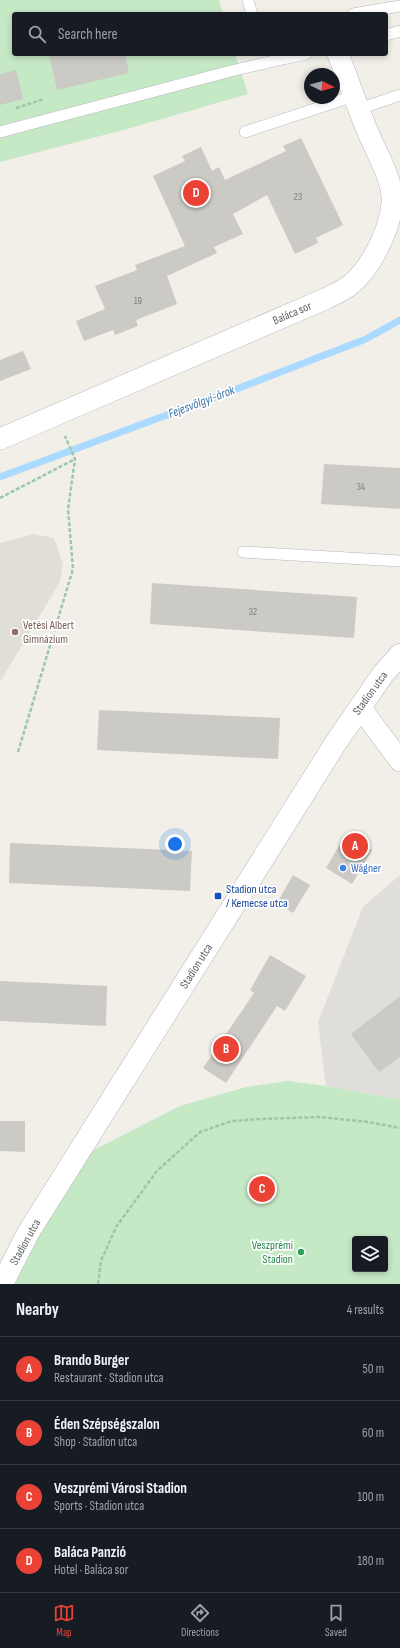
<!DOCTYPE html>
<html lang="en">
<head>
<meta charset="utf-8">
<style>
	:root { --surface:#171b24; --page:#20242c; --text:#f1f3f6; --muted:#9ea1a6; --line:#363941; --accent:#ea4335 }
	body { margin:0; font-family:"Sofia Sans Condensed",sans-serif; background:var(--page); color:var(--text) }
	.controls { position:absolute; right:12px; bottom:12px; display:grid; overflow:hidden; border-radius:4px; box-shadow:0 2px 6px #0003 }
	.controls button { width:36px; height:36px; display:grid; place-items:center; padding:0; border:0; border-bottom:1px solid var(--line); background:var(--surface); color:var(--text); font:20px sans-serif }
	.compass { position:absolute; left:304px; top:68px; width:36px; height:36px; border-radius:50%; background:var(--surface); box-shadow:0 2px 6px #0003; rotate:96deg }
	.you { position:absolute; left:175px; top:844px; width:14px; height:14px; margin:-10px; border:3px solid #fff; border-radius:50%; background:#1a73e8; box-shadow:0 0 0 6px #1a73e833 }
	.badge { display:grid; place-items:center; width:26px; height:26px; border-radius:50%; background:var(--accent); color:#fff; font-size:13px; font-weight:700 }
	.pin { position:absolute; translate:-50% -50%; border:2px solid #fff; box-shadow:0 1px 4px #0006 }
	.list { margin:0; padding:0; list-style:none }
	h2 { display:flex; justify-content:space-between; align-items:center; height:52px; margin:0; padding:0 16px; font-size:17px }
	h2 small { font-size:13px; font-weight:400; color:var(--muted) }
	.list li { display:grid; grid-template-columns:26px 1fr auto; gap:12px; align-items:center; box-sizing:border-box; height:64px; padding:0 16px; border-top:1px solid var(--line) }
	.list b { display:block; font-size:15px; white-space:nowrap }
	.list p { margin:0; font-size:13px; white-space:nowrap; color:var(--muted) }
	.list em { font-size:13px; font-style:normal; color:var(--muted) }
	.icon { flex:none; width:22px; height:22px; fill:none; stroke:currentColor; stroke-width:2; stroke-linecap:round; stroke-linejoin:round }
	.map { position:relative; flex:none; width:400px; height:1284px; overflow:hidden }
	.search { position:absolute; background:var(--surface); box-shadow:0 2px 6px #0003; left:12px; right:12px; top:12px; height:44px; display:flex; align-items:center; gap:10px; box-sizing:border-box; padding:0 14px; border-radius:4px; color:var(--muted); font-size:15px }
	.sheet { height:308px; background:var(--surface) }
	nav { display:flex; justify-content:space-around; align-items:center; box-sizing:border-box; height:56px; border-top:1px solid var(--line); background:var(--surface); font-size:11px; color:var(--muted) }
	nav a { display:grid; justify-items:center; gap:2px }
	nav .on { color:var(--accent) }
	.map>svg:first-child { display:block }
	.industrial { fill:#e0deda }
	.education { fill:#e1ded6 }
	.green { fill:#c5e8c5; fill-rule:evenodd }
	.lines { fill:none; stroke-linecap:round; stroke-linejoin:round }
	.stream { stroke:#aadaff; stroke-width:7 }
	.building { fill:#cccac5 }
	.service-casing { stroke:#b5b8bc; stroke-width:12 }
	.minor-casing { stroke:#b5b8bc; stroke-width:22 }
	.tertiary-casing { stroke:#b5b8bc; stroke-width:23 }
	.path { stroke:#9cc7a9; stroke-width:2.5; stroke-dasharray:4 2; stroke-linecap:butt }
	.service { stroke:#fff; stroke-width:11 }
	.minor { stroke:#fff; stroke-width:21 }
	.tertiary { stroke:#fff; stroke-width:22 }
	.education-dot { fill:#8d6e63; stroke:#fff; stroke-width:1.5 }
	.shop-dot { fill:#3f7fe0; stroke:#fff; stroke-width:1.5 }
	.transit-dot { fill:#1a4fb4; stroke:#fff; stroke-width:1.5 }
	.leisure-dot { fill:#2e9e5b; stroke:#fff; stroke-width:1.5 }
	.labels { text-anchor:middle; stroke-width:3.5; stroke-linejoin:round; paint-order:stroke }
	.number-label { font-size:10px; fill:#7a7d7f }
	.street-label { font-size:12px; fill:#5f6368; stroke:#fff }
	.education-label { font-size:12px; fill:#785e54; stroke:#fff; text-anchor:start }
	.shop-label { font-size:12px; fill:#366cbe; stroke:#fff; text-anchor:start }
	.transit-label { font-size:12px; fill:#164399; stroke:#fff; text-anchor:start }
	.leisure-label { font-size:12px; fill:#27864d; stroke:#fff; text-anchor:end }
	.water-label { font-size:13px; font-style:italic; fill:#4174aa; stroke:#fff }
</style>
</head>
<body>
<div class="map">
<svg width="400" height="1284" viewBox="0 0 400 1284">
	<rect width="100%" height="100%" fill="#f1efe8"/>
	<path class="industrial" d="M 400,875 L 400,1100 L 326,1086 L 318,1022 L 363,907 Z"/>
	<path class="education" d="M 33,534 L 54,538 L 63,564 L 60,582 L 0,682 L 0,543 Z"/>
	<g class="green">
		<path d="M 0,0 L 219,0 L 223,14 L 14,14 L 14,54 L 235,54 L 248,94 L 127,129 L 0,162 Z"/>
		<path d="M 288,1081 L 326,1086 L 400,1100 L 400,1284 L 2,1284 L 80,1157 L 180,1106 L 246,1087 ZM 355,1239 L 385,1239 L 385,1269 L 355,1269 Z"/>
	</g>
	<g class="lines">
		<path class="stream" d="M 0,477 L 234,390 L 366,339 L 400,320"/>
	</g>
	<g class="building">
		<path d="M 49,54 L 125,54 L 129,73 L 57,90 Z"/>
		<path d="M 16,70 L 23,99 L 0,105 L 0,74 Z"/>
		<path d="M 301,138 L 343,225 L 316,238 L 318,243 L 295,254 L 267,195 L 233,214 L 243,234 L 214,247 L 217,253 L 167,276 L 177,304 L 136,320 L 138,326 L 115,335 L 113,330 L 84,341 L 76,321 L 105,309 L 95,286 L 137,270 L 135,265 L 185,246 L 153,176 L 185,161 L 182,156 L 201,147 L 212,171 L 219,167 L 225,180 L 286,151 L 283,146 Z"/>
		<path d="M 23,351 L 31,369 L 0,381 L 0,360 Z"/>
		<path d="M 324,464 L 400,468 L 400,509 L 321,504 Z"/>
		<path d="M 152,583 L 357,597 L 354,638 L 150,624 Z"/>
		<path d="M 99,710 L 280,718 L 278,759 L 97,750 Z"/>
		<path d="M 346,834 L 372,850 L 352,884 L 326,868 Z"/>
		<path d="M 10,843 L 192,851 L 190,891 L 9,883 Z"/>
		<path d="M 293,875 L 310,885 L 293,913 L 277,903 Z"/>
		<path d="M 270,955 L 306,976 L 285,1011 L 277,1006 L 226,1083 L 203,1068 L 254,993 L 250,990 Z"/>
		<path d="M 0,981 L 107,986 L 106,1026 L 0,1021 Z"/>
		<path d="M 400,996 L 400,1057 L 379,1072 L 351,1034 Z"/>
		<path d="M 0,1121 L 25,1121 L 25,1152 L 0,1151 Z"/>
	</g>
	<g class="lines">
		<g class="service-casing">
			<g id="service">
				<path d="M 248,0 L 252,14"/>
				<path d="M 353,14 L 400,6"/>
				<path d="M 386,35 L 400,31"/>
				<path d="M 280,56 L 287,58 L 306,54"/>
				<path d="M 359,109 L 400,95"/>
				<path d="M 0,132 L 231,71 L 287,58"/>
				<path d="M 245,132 L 354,96"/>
				<path d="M 243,552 L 400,561"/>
			</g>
		</g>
		<g class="minor-casing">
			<g id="minor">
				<path d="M 0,439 L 325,299 C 333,295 342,291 349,286 C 371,269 390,230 392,203 C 394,183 378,155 370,137 C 358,110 349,81 338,54"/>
				<path d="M 360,707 L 400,761"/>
			</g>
		</g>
		<g class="tertiary-casing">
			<path id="tertiary" d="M 2,1284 L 28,1233 L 335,744 L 383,674 L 400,655"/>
		</g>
		<g class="path">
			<path d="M 16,108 L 44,99"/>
			<path d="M 0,498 L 75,459"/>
			<path d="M 18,752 L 73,569 L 68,509 L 75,459 L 65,436"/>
			<path d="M 98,1284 L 101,1261 L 116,1227 L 157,1171 L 200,1132 L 232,1121 L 259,1119 L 320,1117 L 368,1122 L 400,1128"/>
		</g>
		<use href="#service" class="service"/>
		<use href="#minor" class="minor"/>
		<use href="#tertiary" class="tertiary"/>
	</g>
	<circle class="education-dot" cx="15" cy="632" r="4"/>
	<circle class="shop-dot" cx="343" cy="868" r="4"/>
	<rect class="transit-dot" x="214" y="892" width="8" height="8" rx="2"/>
	<circle class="leisure-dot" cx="301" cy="1252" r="4"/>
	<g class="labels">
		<g class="number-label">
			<text x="298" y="200">23</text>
			<text x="138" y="304">19</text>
			<text x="361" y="490">34</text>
			<text x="253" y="615">32</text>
		</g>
		<g class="street-label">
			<text transform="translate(292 313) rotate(-23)" y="4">Baláca sor</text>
			<text transform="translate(370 693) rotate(-54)" y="4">Stadion utca</text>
			<text transform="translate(196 966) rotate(-58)" y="4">Stadion utca</text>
			<text transform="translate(25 1242) rotate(-61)" y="4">Stadion utca</text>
		</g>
		<g class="education-label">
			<text x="23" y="629">Vetési Albert<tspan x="23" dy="14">Gimnázium</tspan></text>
		</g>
		<g class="shop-label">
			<text x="351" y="872">Wágner</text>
		</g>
		<g class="transit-label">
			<text x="226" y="893">Stadion utca<tspan x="226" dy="14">/ Kemecse utca</tspan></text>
		</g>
		<g class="leisure-label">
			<text x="293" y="1249">Veszprémi<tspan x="293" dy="14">Stadion</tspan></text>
		</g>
		<g class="water-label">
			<text transform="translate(201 401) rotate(-21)" y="5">Fejesvölgyi-árok</text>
		</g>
	</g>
</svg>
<div class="controls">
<button><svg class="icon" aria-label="layers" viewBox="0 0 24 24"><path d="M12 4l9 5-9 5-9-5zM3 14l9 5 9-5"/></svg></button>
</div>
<svg class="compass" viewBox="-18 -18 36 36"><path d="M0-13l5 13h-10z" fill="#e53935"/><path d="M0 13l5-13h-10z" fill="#9ea1a6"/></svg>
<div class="you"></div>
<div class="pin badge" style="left:355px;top:846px">A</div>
<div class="pin badge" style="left:226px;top:1049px">B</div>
<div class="pin badge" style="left:262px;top:1189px">C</div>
<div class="pin badge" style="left:196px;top:193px">D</div>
<div class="search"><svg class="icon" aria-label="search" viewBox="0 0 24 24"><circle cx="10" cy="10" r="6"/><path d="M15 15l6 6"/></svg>Search here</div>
</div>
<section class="sheet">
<h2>Nearby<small>4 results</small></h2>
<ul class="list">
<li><span class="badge">A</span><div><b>Brando Burger</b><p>Restaurant · Stadion utca</p></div><em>50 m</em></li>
<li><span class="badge">B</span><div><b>Éden Szépségszalon</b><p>Shop · Stadion utca</p></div><em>60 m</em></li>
<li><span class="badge">C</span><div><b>Veszprémi Városi Stadion</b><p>Sports · Stadion utca</p></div><em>100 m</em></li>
<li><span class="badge">D</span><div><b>Baláca Panzió</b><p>Hotel · Baláca sor</p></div><em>180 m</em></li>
</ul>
</section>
<nav>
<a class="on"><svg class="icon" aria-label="map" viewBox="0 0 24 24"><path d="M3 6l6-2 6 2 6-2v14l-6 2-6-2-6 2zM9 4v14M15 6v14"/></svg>Map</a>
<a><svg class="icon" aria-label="directions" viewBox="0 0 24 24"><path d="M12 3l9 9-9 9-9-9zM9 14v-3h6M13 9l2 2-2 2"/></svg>Directions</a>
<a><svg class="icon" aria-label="saved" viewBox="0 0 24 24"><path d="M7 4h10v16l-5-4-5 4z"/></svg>Saved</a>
</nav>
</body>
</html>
